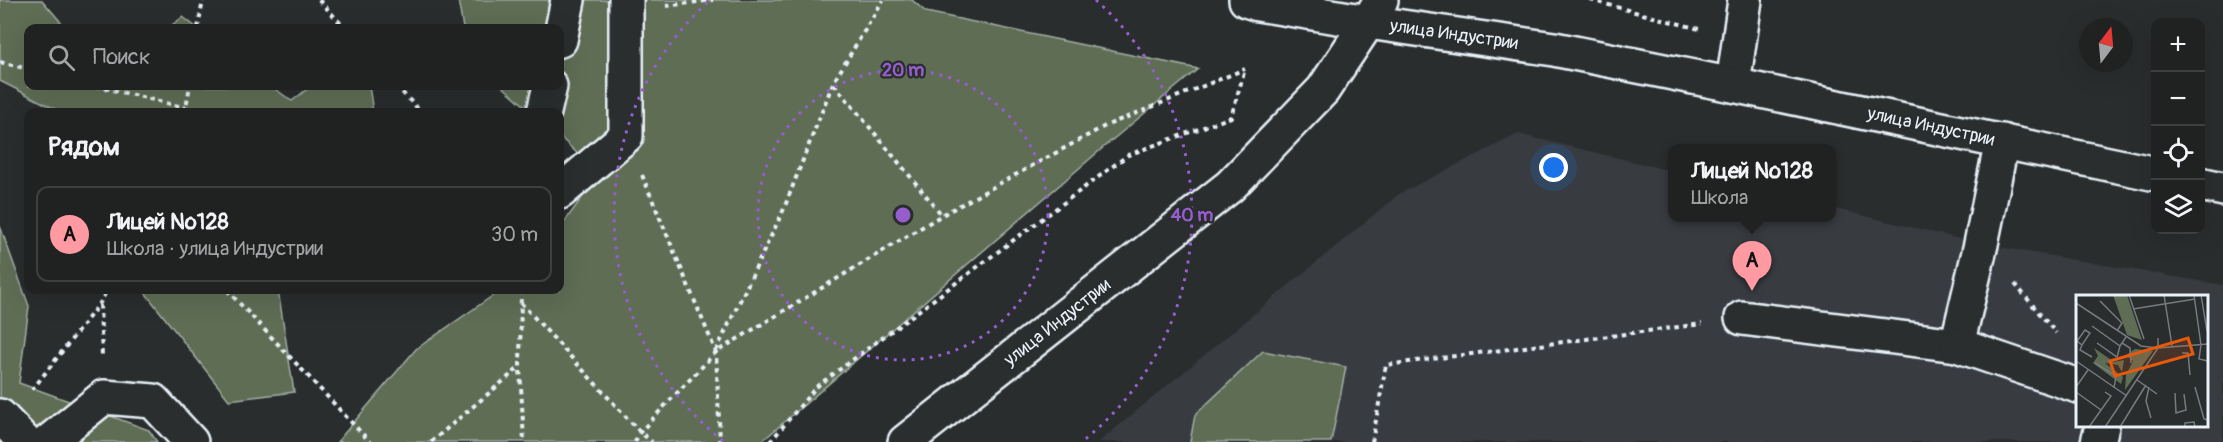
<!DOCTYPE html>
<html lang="ru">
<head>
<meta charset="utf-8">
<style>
	:root { --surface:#202222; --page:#2d2f2f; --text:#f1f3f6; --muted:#a2a4a5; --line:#3d3f40; --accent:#ff9aa2 }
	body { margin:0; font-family:Pangolin,sans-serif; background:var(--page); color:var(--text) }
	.controls { position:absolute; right:18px; top:18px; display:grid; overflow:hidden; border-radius:12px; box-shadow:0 6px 24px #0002 }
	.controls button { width:54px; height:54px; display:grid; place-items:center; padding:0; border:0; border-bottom:2px solid var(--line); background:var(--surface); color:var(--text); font:30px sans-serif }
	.compass { position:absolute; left:2079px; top:18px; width:54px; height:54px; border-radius:50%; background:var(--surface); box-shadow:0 6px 24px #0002; rotate:16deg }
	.you { position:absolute; left:1554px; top:168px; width:21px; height:21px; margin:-15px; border:4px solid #fff; border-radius:50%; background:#1a73e8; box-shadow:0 0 0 9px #1a73e833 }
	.badge { display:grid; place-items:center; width:39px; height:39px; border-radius:50%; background:var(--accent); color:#111; font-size:20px; font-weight:700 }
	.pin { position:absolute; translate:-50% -50px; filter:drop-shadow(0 2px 3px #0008) }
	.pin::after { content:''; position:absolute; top:32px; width:21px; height:18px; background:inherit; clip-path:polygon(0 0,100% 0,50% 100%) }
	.popup { position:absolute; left:1668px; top:144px; width:168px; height:78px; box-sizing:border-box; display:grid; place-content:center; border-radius:12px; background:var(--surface); filter:drop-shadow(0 2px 4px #0005); font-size:20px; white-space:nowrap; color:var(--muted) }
	.popup b { font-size:22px; color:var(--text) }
	.popup::after { content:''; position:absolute; left:50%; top:100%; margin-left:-12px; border:12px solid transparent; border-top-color:var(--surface) }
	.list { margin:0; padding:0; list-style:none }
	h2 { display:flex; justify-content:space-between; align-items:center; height:78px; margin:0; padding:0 24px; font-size:26px }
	h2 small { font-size:20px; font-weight:400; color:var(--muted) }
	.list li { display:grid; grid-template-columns:39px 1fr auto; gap:18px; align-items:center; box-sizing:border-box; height:96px; margin:0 12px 12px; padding:0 12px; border:2px solid var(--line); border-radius:12px }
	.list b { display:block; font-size:22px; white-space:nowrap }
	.list p { margin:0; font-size:20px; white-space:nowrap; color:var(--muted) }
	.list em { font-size:20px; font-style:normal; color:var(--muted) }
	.icon { flex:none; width:33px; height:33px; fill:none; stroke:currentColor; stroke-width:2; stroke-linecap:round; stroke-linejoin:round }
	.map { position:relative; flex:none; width:2223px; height:442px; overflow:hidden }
	.search { position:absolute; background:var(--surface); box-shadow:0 6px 24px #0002; left:24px; top:24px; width:540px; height:66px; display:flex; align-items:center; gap:15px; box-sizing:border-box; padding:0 21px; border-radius:12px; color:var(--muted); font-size:22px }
	.panel { position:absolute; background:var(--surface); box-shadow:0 6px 24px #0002; left:24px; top:108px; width:540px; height:186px; border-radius:12px }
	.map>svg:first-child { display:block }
	.built { fill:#383a41; fill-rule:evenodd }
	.green { fill:#5f6d55; stroke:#a4afa6; stroke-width:1.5 }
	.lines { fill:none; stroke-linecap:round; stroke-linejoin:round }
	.minor-casing { stroke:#e8f1f8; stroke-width:38 }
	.path { stroke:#e8f1f8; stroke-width:4; stroke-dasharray:4.5 4.5; stroke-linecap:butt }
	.minor { stroke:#2a2d2e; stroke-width:33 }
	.ring { fill:none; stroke:#965dcd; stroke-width:3; stroke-dasharray:3 6 }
	.labels { text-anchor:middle; stroke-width:4.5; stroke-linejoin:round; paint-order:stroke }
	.street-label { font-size:18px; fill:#e8f1f8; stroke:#2a2d2e }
	.inset-road { fill:none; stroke:#767b7f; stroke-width:1.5 }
	.view { fill:#e8590c; fill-opacity:0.15; stroke:#e8590c; stroke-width:3 }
	.inset-edge { fill:none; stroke:#e8f1f8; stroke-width:3 }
	.centre { fill:#965dcd; stroke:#2a2d2e; stroke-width:3 }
	.ring-label { font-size:18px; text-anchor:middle; font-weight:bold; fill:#965dcd; stroke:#2a2d2e; stroke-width:4.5; stroke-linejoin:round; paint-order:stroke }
</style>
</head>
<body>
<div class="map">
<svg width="2223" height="442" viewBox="0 0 2223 442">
	<rect width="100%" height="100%" fill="#2a2d2e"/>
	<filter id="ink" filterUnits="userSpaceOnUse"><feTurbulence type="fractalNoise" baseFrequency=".0167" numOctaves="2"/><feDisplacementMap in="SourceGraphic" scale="12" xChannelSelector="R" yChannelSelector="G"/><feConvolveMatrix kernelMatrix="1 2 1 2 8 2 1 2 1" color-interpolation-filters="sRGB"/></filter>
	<g filter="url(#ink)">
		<path class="built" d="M 1518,134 L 1672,171 L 1672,218 L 1832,218 L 1832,208 L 1981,244 L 2223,285 L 2223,442 L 1099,442 L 1399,194 ZM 2078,296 L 2206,296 L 2206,426 L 2078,426 Z"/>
		<g class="green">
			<path d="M 0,0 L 42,0 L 66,28 L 28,28 L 28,86 L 271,86 L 292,101 L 311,86 L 369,86 L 373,112 L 61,112 L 0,81 Z"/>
			<path d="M 458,0 L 912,0 L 926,12 L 1198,69 L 1105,146 L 761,442 L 337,442 L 416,349 L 501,290 L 560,290 L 560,228 L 599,174 L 560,137 L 560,112 L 532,112 L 502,86 L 560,86 L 560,28 L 463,28 Z"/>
			<path d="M 183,17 L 197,28 L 168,28 Z"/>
			<path d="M 0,226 L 29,306 L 19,383 L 149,430 L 157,442 L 0,442 Z"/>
			<path d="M 143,290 L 278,290 L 294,392 L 229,400 Z"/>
			<path d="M 1263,351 L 1346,367 L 1331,442 L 1190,442 L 1195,415 Z"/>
		</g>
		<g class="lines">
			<g class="minor-casing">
				<g id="minor">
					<path d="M 1246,0 L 1258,4 L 1368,22 L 1381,0"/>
					<path d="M 560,40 L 568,0"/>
					<path d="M 1733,85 L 1745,0"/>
					<path d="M 544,112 L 550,86"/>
					<path d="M 2200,184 L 2223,189"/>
					<path d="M 560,192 L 626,136 L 626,0"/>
					<path d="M 1742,318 L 1957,345 L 1981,244 L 2002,141"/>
					<path d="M 1957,345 L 2078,386"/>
					<path d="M 0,416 L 25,442"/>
					<path d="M 48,442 L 104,397 L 153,401 L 191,442"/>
					<path d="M 905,442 L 1230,186 L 1323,90 L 1368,22 L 1554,49 L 1733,85 L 2156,174"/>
					<path d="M 2098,442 L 2102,426"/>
				</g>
			</g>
			<g class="path">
				<path d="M 319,0 L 345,28"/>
				<path d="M 1590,0 L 1699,29"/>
				<path d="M 666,6 L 713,0"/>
				<path d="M 198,28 L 203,0"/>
				<path d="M 0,62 L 28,69"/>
				<path d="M 834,84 L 942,215"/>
				<path d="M 96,86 L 187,108 L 219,112"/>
				<path d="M 396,86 L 421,112"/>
				<path d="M 185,112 L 190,86"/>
				<path d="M 642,175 L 716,352 L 720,442"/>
				<path d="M 2015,284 L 2056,333"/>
				<path d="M 227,290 L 370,442"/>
				<path d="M 521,290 L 520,367 L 524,442"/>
				<path d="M 521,303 L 640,432 L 652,442"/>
				<path d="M 100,305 L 102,357"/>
				<path d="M 716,351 L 783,211 L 833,83 L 883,0"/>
				<path d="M 32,390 L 100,303 L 107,290"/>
				<path d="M 431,442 L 520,367"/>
				<path d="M 635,442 L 640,432 L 716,352 L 942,215 L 1105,126 L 1245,69"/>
				<path d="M 770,442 L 816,387 L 1128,155 L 1231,117 L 1245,69"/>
				<path d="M 1372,442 L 1386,365 L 1702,324"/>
			</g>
			<use href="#minor" class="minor"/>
		</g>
	</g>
	<g class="ring">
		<circle cx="903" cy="215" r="145"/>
		<path d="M723 441A289 289 0 0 1 710 0M1096 0A289 289 0 0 1 1083 441"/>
	</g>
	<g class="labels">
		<g class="street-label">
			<text transform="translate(1454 34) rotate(8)" y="6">улица Индустрии</text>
			<text transform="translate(1931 126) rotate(12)" y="6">улица Индустрии</text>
			<text transform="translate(1057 322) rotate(-38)" y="6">улица Индустрии</text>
		</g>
	</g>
	<g transform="translate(2076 295)">
		<rect width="132" height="132" fill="#2a2d2e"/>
		<path d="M 37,0 L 51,0 L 66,45 L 51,40 ZM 18,53 L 38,67 L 48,65 L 46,77 L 42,70 L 29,68 L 47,82 L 45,89 L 17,68 L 22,61 ZM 59,54 L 77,56 L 49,95 L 50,80 L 57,66 L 50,60 Z" fill="#5f6d55"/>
		<path class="inset-road" d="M 53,0 L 68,44M 88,0 L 96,51M 118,0 L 125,50 L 123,64 L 132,66M 125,0 L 131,36M 24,6 L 46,28 L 41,36M 0,8 L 65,51 L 82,53 L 82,43M 57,14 L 119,4M 16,31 L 44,51 L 46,48M 9,35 L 14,38 L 6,50 L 1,46 ZM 50,42 L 46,48 L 54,53 L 55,68M 21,48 L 41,62 L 44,51M 6,50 L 4,55 L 16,62M 106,58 L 112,58 L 114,80M 0,66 L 51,101M 19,68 L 40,81 L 38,93M 61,85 L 81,99M 0,92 L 12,75M 73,92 L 70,106 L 75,123M 119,92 L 128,124 L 132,125M 0,97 L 25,115M 99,98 L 100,118 L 110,115 L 108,99M 13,132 L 35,101 L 29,97M 29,132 L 82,53 L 132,49M 44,132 L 70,90M 109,132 L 109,128 L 118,127 L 119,132"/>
		<path class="view" d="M 112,43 L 117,59 L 39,81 L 34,66 Z"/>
		<rect width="132" height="132" class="inset-edge"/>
	</g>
	<circle cx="903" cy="215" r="9" class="centre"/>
	<g class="ring-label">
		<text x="903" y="76">20 m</text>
		<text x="1192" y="221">40 m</text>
	</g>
</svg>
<div class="controls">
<button>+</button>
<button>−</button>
<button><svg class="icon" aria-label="locate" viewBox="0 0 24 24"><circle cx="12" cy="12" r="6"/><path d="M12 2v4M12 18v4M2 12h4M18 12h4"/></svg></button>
<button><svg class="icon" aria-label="layers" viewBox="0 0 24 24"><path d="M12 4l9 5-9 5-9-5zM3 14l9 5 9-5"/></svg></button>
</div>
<svg class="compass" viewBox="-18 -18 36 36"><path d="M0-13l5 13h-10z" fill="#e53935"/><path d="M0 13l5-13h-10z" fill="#a2a4a5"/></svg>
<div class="you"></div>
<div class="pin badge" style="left:1752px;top:291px">A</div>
<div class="popup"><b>Лицей №128</b>Школа</div>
<div class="search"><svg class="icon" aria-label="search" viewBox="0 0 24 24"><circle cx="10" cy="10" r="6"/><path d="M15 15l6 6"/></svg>Поиск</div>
<section class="panel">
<h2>Рядом<small></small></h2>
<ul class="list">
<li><span class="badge">A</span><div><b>Лицей №128</b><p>Школа · улица Индустрии</p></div><em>30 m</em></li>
</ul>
</section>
</div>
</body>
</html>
